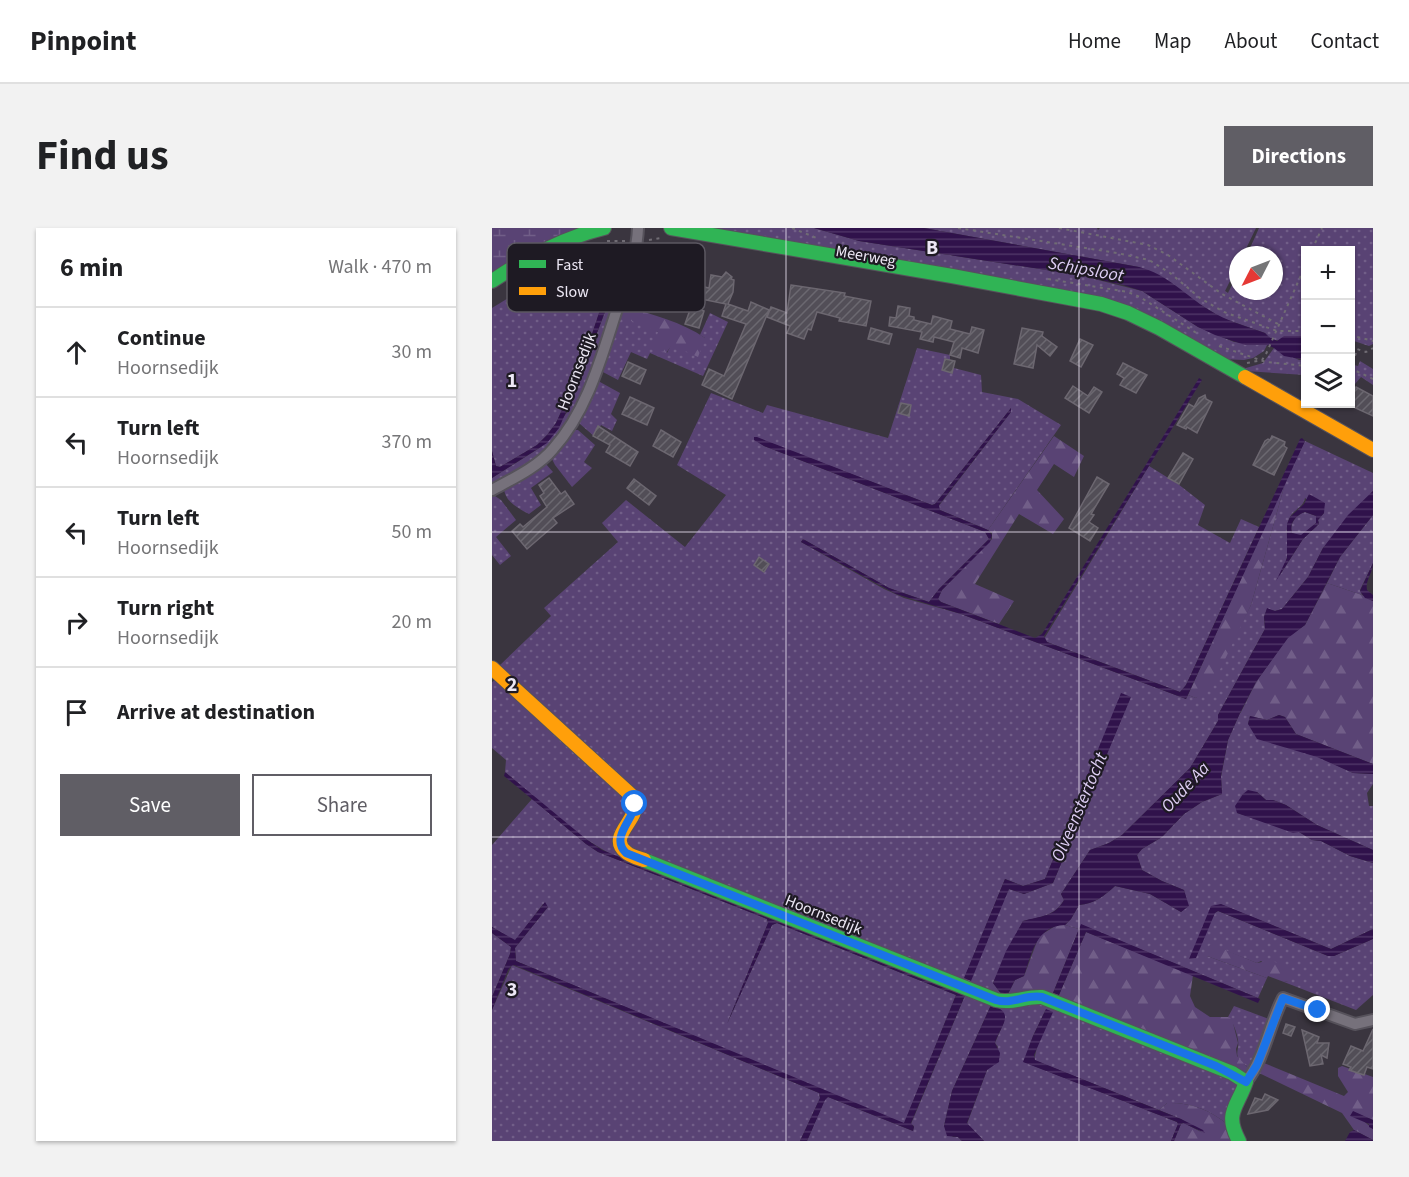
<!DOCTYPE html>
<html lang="en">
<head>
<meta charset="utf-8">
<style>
	:root { --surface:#fff; --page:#f2f2f2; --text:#202124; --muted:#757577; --line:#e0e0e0; --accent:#605e65 }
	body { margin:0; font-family:"Source Sans 3",sans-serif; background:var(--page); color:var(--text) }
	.controls { position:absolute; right:18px; top:18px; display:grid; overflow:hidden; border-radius:0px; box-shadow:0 2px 4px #0004 }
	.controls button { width:54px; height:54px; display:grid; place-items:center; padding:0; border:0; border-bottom:2px solid var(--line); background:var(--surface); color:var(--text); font:30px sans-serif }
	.compass { position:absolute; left:737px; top:18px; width:54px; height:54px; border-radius:50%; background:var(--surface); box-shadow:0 2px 4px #0004; rotate:228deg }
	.stop { position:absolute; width:18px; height:18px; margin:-14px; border:4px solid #1a73e8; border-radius:50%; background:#fff }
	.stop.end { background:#1a73e8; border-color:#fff; box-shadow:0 2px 6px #0008 }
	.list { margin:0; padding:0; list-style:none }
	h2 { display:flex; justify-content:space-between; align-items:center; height:78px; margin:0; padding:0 24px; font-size:26px }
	h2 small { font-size:20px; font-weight:400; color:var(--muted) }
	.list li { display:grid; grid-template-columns:39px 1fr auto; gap:18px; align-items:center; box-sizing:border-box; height:90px; padding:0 24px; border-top:2px solid var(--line) }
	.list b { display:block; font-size:22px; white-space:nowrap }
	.list p { margin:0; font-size:20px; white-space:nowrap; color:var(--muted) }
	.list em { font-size:20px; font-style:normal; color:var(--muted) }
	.actions { display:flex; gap:12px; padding:18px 24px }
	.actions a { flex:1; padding:14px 0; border:2px solid var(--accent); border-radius:0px; text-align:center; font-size:21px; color:var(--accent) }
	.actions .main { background:var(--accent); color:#fff }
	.icon { flex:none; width:33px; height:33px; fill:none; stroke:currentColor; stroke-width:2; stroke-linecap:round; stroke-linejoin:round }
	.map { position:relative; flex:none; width:881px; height:913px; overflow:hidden; border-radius:0px }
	header { display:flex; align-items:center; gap:36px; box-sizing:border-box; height:84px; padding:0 30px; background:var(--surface); border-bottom:2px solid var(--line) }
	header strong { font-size:28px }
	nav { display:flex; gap:33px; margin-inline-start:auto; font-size:21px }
	.intro { display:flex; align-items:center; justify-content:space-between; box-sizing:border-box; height:144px; padding:0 36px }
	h1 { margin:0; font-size:42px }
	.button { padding:15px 27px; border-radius:0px; background:var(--accent); color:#fff; font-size:21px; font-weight:700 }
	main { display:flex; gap:36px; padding:0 36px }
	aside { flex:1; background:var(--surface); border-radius:0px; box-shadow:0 2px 4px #0004 }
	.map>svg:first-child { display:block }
	.grass { fill:url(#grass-dots); fill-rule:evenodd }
	.forest { fill:url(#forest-firs) }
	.wetland { fill:url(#wetland-marsh) }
	.water { fill:url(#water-rules); fill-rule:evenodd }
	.building { fill:url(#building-hatch); stroke:#6c6770; stroke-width:1.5 }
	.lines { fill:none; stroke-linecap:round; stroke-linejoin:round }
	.street-casing { stroke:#56525b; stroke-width:14 }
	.fast-casing { stroke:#56525b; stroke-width:16 }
	.slow-casing { stroke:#56525b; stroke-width:16 }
	.path { stroke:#706c74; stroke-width:2; stroke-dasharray:3 4.5; stroke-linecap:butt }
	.street { stroke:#76717b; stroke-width:10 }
	.fast { stroke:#30b455; stroke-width:14 }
	.slow { stroke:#ff9f0a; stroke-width:14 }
	.route { stroke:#1a73e8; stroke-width:8 }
	.grid { fill:none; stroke:#ede8f5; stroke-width:1.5; stroke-opacity:0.55 }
	.labels { text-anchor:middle; stroke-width:4.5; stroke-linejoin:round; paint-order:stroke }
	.street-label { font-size:16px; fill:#ede8f5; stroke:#1e1a23 }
	.water-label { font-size:18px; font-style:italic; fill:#decef4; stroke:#1e1a23 }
	.key { fill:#1e1a23; stroke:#5c5862; stroke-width:1.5 }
	.key-label { font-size:16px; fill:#ede8f5 }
	.grid-label { font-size:20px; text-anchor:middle; font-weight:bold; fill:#ede8f5; stroke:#1e1a23; stroke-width:4.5; stroke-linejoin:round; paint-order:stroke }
</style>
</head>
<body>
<header>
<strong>Pinpoint</strong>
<nav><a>Home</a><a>Map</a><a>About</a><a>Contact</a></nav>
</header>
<div class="intro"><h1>Find us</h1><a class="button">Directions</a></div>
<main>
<aside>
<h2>6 min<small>Walk · 470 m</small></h2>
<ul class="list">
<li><svg class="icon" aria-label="ahead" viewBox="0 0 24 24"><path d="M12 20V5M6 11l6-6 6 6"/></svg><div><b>Continue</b><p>Hoornsedijk</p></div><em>30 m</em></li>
<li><svg class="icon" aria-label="left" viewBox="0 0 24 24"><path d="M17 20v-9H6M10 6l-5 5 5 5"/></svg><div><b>Turn left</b><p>Hoornsedijk</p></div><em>370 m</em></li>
<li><svg class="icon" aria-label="left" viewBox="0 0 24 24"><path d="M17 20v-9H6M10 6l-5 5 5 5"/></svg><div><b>Turn left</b><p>Hoornsedijk</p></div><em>50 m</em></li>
<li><svg class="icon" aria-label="right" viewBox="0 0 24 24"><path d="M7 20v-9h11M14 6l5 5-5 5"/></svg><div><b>Turn right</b><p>Hoornsedijk</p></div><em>20 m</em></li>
<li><svg class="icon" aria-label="arrive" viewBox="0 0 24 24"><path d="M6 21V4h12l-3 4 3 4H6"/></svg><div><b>Arrive at destination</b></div></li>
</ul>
<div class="actions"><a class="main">Save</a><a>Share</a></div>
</aside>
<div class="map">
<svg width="881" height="913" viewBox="0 0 881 913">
	<defs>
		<pattern id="grass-dots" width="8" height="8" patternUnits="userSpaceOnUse" patternTransform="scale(1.5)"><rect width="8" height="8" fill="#594374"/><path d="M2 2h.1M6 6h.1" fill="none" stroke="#715e88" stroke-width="1.8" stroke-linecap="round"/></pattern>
		<pattern id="forest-firs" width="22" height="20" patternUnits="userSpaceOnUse" patternTransform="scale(1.5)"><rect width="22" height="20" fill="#594374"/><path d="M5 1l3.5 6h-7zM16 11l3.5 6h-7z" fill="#715e88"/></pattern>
		<pattern id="wetland-marsh" width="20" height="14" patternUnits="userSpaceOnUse" patternTransform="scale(1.5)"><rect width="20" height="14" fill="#594374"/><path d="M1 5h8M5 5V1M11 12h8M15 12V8" fill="none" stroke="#715e88"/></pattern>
		<pattern id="water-rules" width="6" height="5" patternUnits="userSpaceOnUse" patternTransform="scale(1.5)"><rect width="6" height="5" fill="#30124b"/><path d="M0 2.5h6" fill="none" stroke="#4e3466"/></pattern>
		<pattern id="building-hatch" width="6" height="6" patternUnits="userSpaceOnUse" patternTransform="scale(1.5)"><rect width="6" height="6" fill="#524e57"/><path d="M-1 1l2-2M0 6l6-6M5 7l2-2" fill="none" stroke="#6b6870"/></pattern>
	</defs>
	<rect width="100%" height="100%" fill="#3a353f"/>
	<g class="grass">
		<path d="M 206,0 L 322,0 L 367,13 L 586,47 L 650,63 L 706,99 L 742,114 L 775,117 L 772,123 L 761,130 L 752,132 L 729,131 L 658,90 Z"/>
		<path d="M 432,0 L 605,0 L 606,2 L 608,0 L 764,0 L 751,27 L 746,27 L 746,37 L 733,63 L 736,65 L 746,45 L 746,63 L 782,63 L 782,27 L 755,27 L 767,0 L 881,0 L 881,116 L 877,118 L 859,112 L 858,22 L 814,22 L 813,108 C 800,109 782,119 773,105 L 730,90 L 647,39 Z"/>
		<path d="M 137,19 L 141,21 L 102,140 L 83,185 L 56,222 L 36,236 L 0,258 L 0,250 L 49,219 L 76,183 L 135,25 L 134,22 L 129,20 Z"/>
		<path d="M 125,22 L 127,25 L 88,142 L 64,195 L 55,207 L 45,217 L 8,239 L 4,238 L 0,223 L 0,80 L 74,35 L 104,26 Z"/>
		<path d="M 137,67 L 145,70 L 141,81 L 133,80 L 166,104 L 175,125 L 179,117 L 213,110 L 208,107 L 218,85 L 236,94 L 211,148 L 158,125 L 155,131 L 139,124 L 126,152 L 109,143 L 135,68 Z"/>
		<path d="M 425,120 L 458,127 L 458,139 L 489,147 L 490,164 L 526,171 L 569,197 L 496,302 L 448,282 L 446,279 L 519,184 L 519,180 L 443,276 L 440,277 L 263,209 L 262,211 L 272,218 L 493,304 L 497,311 L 447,361 L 437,374 L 397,360 L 311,311 L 309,314 L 392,361 L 412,370 L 469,386 L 694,471 L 696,467 L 704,470 L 742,410 L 759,377 L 794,252 L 813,213 L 881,245 L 881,263 L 831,320 L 816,349 L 790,381 L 783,383 L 775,381 L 772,389 L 773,401 L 726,487 L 726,493 L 698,540 L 630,607 L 617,615 L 598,622 L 569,666 L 572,672 C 563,688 548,689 531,693 L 501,755 L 510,767 L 130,619 L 145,581 L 7,438 L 59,388 L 52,380 L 126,314 L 110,295 L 134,272 L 193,319 L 234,267 L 185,237 L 219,165 L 271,185 L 275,177 L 396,210 ZM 813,270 L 832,285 L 826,292 L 827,296 L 811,311 L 788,347 C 790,341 794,335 795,329 C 798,316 791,302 798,289 C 802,281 811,280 813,270 ZM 639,468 L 561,655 L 532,666 L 517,661 L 472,751 L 513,651 L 531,658 L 553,651 L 590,562 Z"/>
		<path d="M 782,120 L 807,132 L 813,132 L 813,147 L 753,143 L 754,140 L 771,135 Z"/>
		<path d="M 868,133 L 881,141 L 881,157 L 869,149 L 863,156 L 859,153 L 858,136 L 866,138 Z"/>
		<path d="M 105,154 L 108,154 L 128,165 L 119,186 L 125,192 L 120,203 L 109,197 L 103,209 L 88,196 L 88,190 Z"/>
		<path d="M 80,202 L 86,202 L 103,217 L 92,234 L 100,240 L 80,259 L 63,237 L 59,229 Z"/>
		<path d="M 53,235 L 61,244 L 39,260 L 49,277 L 37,286 C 25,280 11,272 12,258 Z"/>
		<path d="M 657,238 L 686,256 L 713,277 L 706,297 L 738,315 L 749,291 L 767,299 L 694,457 L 688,464 L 555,414 L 552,411 Z"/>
		<path d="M 0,266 L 9,272 L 24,292 L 4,309 L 19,328 L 8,337 L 0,327 Z"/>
		<path d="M 813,284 L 824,288 L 824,295 L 809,308 L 800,305 C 797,295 804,287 813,284 Z"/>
		<path d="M 881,287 L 881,335 L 868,362 L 870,367 L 835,355 L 848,329 Z"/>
		<path d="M 7,450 L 139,574 L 127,630 C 84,610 49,574 13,544 L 14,532 L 0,520 L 0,454 Z"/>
		<path d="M 748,485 L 758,488 L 756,496 L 861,545 L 881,546 L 881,556 L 875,565 L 877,578 L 881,578 L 881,622 L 825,597 L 794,577 L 781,572 L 774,572 L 765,564 L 751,566 L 745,585 L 807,604 L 820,612 L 829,613 L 858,628 L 881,635 L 881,701 L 839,721 L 728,676 L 723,685 L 726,683 L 836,728 L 842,728 L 881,711 L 881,767 L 864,782 L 792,754 L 796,753 L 769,733 L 765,735 L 719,717 L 715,728 L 775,750 L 766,770 L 590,697 L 587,701 L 573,697 L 579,691 L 587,677 C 602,676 612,668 623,658 L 658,666 L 689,684 L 696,678 L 692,662 L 670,653 L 650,642 L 645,627 L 650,621 L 670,609 L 692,586 L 710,574 L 730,566 L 729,549 L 736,512 Z"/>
		<path d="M 40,571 L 94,616 L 106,624 L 275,691 L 276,695 L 235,796 L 280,697 L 285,695 L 464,767 L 412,896 L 24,733 L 23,720 L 56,679 L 51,676 L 23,713 L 0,699 L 0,617 Z"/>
		<path d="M 0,705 L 19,719 L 18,726 L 0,769 Z"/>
		<path d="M 20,737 L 327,865 L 328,870 L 308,913 L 0,913 L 0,782 Z"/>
		<path d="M 474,765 L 499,777 L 460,863 L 452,898 L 461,909 L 466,909 L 470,913 L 315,913 L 333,871 L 336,869 L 421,903 L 422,898 L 419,896 Z"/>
		<path d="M 545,772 L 747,854 L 736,897 C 719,882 698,874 675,875 L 667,882 L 542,832 L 554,781 L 541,808 L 532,834 L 685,894 L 686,896 L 679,913 L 492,913 L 475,896 L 495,842 L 506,819 L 503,815 L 512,794 L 506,780 Z"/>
		<path d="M 742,778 L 777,791 L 779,794 L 756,845 L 752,844 L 755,838 C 739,827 748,824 746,812 C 745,805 741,793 736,789 Z"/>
	</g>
	<g class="forest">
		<path d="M 133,79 C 160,86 190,94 213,110 L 206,129 L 180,117 L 174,125 L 161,120 L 166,104 L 130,89 Z"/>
		<path d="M 562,208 L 592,228 L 582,249 L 562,236 L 545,262 L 572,291 L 561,306 L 527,286 L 483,356 L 522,373 L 507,396 L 449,374 L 446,371 L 450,362 L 500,311 L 500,305 L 496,302 Z"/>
		<path d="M 794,252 L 759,377 L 725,448 L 704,470 L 696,467 Z"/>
		<path d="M 835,355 L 870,367 L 881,373 L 881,536 L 804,506 L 793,489 L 787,487 L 775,492 L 748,486 L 764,454 L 796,409 L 813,397 Z"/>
		<path d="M 565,697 L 573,697 L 587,701 L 561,765 L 567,767 L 594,704 L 701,747 L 698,768 L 703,779 L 718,789 L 736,789 L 740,791 L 746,815 L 744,821 L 745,828 L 757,841 L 755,843 L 752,844 L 552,765 L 515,768 L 523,752 L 532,748 L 547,708 Z"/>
		<path d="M 719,716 L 765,735 L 779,732 L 798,741 L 800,745 L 796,753 L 792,754 L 776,748 L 775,750 L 715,728 L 714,721 Z"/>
		<path d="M 772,835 L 852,868 L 856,864 L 846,848 L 846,840 L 850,838 L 881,849 L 881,892 L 861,884 L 881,901 L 881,912 L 862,902 L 850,885 L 767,845 Z"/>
		<path d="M 675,875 C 698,874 719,882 736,897 L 739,913 L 682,913 L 689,896 L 692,895 L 711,905 L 689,891 L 667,882 Z"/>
	</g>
	<path class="wetland" d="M 0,0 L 94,0 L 0,47 Z"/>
	<g class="water">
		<path d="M 322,0 L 432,0 L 647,39 C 675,46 693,67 717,82 C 734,93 754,98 773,105 L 777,109 L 785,113 L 792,108 L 813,108 L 813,132 L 792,128 L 782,120 L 775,117 L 753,117 L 723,107 L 706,99 L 650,63 L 631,57 L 586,47 L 367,13 Z"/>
		<path d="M 129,20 L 135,22 L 135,25 L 82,166 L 67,200 L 55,215 L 0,250 L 0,223 L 4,238 L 8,239 L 45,217 L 55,207 L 64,195 L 88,142 L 127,25 L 125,22 L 119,23 Z"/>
		<path d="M 707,150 L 710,152 L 552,408 L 555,414 L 688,464 L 694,457 L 808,211 L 810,210 L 813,213 L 694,471 L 469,386 L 404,366 L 309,314 L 311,311 L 397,360 L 437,374 L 447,361 L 497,311 L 493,304 L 272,218 L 262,212 L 262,209 L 265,209 L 440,277 L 443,276 L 519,180 L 519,184 L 447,277 L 448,282 L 496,302 L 500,307 L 498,314 L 450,362 L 446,371 L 449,374 L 543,410 L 550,406 Z"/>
		<path d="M 881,263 L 881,287 L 848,329 L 813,397 L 796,410 L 764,454 L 748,485 L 736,512 L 729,548 L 730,566 L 710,574 L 692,586 L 670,609 L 650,621 L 645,627 L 650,642 L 670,653 L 692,662 L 697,678 L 689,684 L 658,666 L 623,658 C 612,668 602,676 587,677 L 579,691 L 573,697 C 544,698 540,725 532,748 L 523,752 L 515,768 L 510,767 L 501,755 L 514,723 L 531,693 C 548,688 563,689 572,672 L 569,666 L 598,622 L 617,615 L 630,607 L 698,540 L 726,493 L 726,487 L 773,401 L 772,389 L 775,380 L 783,383 L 790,381 L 816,349 L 831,320 L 856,287 Z"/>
		<path d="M 817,266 L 833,275 L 832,285 L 826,292 L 827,296 L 811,311 L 784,353 L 795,330 L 795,296 L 798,289 L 812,276 ZM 813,284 L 824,288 L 824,295 L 809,307 L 800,305 C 797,295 804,287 813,284 Z"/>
		<path d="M 881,335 C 881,345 873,352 875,362 L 881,367 L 881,373 L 873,370 L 868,363 Z"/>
		<path d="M 629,465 L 639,469 L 561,655 L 532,666 L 517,661 L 479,753 L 472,750 L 513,651 L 531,658 L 553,651 Z"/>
		<path d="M 787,487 L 793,489 L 804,506 L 881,536 L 881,546 L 861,545 L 825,529 L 765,511 L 756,496 L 758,488 L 775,492 Z"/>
		<path d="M 13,544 L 94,611 L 110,622 L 474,765 L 419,895 L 422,899 L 421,903 L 336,869 L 333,872 L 315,913 L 308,913 L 328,870 L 327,865 L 22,737 L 19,738 L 16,742 L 0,782 L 0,769 L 18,726 L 19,719 L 0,705 L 0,699 L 23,712 L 53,674 L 56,679 L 23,720 L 24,733 L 412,895 L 464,767 L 285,695 L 280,697 L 235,796 L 276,695 L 275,691 L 106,624 L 94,616 L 12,548 Z"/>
		<path d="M 756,562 L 765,564 L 774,572 L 781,572 L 794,577 L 825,597 L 881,622 L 881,635 L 858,628 L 829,613 L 820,612 L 807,604 L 801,605 L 745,585 L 743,578 L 751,566 Z"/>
		<path d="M 729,676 L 839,721 L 881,701 L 881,711 L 842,728 L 836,728 L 726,683 L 723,685 L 704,730 L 697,731 L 719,678 Z"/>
		<path d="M 589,696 L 766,770 L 768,771 L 766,775 L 594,704 L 567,767 L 561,765 Z"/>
		<path d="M 499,777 C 525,785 508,798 503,815 L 508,825 L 507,834 L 495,842 L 475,895 L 492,913 L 470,913 L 466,909 L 455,908 L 452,898 L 460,863 Z"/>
		<path d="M 554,781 L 561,784 L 542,827 L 543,832 L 689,891 L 711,902 L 713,905 L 691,895 L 689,896 L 682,913 L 679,913 L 686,896 L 685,894 L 531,834 L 541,808 Z"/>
		<path d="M 861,883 L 881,892 L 881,901 L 877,899 L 877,896 L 858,888 Z"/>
		<path d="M 862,902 L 881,912 L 881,913 L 853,913 L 858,904 Z"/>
	</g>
	<g class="building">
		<path d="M 234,44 L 240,49 L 239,51 L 242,52 L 241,64 L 236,76 L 256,83 L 259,74 L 277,82 L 240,171 L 210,157 L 217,141 L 232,148 L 254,96 L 230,88 L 234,76 L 209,71 L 212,59 L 217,60 L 219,47 L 230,49 Z"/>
		<path d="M 299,57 L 353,65 L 352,68 L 379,73 L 374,98 L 347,93 L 348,90 L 325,84 L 319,102 L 316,101 L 312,111 L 295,105 L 298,98 L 275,89 L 279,79 L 295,85 Z"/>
		<path d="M 406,78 L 418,80 L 417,88 L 422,89 L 422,92 L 439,96 L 441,88 L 460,93 L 458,101 L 478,106 L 480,99 L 492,102 L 486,125 L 470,120 L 468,130 L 458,127 L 462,114 L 442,109 L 441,114 L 428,111 L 430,104 L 397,98 L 398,89 L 404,90 Z"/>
		<path d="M 199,79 L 212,83 L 207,100 L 193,96 Z"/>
		<path d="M 379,100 L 400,106 L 397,116 L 376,111 Z"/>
		<path d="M 530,100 L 551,104 L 550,108 L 565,119 L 558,128 L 545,117 L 541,140 L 522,136 Z"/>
		<path d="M 588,111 L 601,117 L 589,139 L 578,133 Z"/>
		<path d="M 453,131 L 463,133 L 460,145 L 450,142 Z"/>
		<path d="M 136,134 L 154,142 L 148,156 L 130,148 Z"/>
		<path d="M 631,135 L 655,147 L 644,165 L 628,157 L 632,150 L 625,146 Z"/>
		<path d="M 581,158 L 596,168 L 602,159 L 610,164 L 597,185 L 573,170 Z"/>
		<path d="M 864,159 L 881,168 L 881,188 L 855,176 L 858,176 L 858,170 Z"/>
		<path d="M 713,167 L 714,171 L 720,174 L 705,205 L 695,199 L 694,201 L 685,197 L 697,176 L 702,179 L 707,170 Z"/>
		<path d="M 138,169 L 162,180 L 155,197 L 130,186 Z"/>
		<path d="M 409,175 L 419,177 L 417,188 L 406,185 Z"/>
		<path d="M 106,198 L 146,224 L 138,238 L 114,224 L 118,217 L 101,208 Z"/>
		<path d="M 169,202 L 189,214 L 181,229 L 161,218 Z"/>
		<path d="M 780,208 L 793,214 L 792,218 L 795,220 L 782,247 L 761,237 L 773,213 L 776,211 L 778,212 Z"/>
		<path d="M 691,225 L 701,231 L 687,256 L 676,250 Z"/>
		<path d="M 605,249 L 617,256 L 599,286 L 602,287 L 597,294 L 606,300 L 598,313 L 577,300 Z"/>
		<path d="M 57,250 L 69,266 L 73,263 L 82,276 L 61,290 L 65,295 L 35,321 L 20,303 L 28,296 L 31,299 L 55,279 L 48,268 L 52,265 L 47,257 Z"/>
		<path d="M 142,251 L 164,268 L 157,277 L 135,260 Z"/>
		<path d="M 267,329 L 277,336 L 272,344 L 262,337 Z"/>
		<path d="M 794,796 L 803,799 L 799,808 L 791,805 Z"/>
		<path d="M 881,801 L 881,841 L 875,839 L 872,847 L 857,842 L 859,839 L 851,836 L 859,818 L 871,823 Z"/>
		<path d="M 810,802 L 827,809 L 825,815 L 837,815 L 835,830 L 829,827 L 831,836 L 818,838 Z"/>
		<path d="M 773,866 L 786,872 L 776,882 L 756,886 L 763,870 L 770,872 Z"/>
	</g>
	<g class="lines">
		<g class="street-casing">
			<g id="street">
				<path d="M 0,262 C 20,251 46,239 61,221 C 97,181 110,126 127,75 C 135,51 145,26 146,0"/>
				<path d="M 754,854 C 773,830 777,797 791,770 L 863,796 L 881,792"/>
			</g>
		</g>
		<g class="fast-casing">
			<g id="fast">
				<path d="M 179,0 L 460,48 L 609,76 L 636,85 L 667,100 L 753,149"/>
				<path d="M 0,53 C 35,30 71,10 112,0"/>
				<path d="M 152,632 L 504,772 C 520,776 534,768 550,769 L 740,845 L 754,854 C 745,880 732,885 747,913"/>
			</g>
		</g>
		<g class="slow-casing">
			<g id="slow">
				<path d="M 753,149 L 881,222"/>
				<path d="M 0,440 L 139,567 C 140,570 142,573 143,576 C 146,592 115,609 134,624 C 138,628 146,630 152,632"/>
			</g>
		</g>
		<g class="path">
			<path d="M 300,0 L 327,11"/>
			<path d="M 466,0 L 625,25 L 657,32 L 678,45 L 708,70 L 732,84 L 785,103 L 814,103"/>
			<path d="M 567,0 L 656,17 L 676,27 L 730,66 L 786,96"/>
			<path d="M 157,12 L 169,10"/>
			<path d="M 115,13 L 133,13"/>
			<path d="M 820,22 L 830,0"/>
			<path d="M 556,51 L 636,64 L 648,69 L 706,106"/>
			<path d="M 858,107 L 881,113"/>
			<path d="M 727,118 L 774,134 L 814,138"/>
			<path d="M 755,135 L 770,132 L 774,126 L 814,36"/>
			<path d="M 861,135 L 865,121 L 874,124 L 881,120"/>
			<path d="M 858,140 L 881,151"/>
		</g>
		<use href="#street" class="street"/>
		<use href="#fast" class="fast"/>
		<use href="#slow" class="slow"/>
	</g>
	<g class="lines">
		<path class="route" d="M 143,576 C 141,593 118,609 134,625 L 504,772 C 520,777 534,766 550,769 L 724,838 L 754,854 L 765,837 L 791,770 L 826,782"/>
	</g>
	<path class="grid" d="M 294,0 L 294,913M 587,0 L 587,913M 0,304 L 881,304M 0,609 L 881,609"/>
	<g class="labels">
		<g class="street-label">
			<text transform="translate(374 27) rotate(10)" y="6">Meerweg</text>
			<text transform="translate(84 143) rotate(-69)" y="6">Hoornsedijk</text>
			<text transform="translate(332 686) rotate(22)" y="6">Hoornsedijk</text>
		</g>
		<g class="water-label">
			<text transform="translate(594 41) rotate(10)" y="6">Schipsloot</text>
			<text transform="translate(693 559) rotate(-47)" y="6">Oude Aa</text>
			<text transform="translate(587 579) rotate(-67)" y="6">Olveenstertocht</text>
		</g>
	</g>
	<rect x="15" y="15" width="198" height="69" rx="9" class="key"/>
	<rect x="27" y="32" width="27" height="8" fill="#30b455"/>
	<rect x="27" y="59" width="27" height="8" fill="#ff9f0a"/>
	<g class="key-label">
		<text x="64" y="42">Fast</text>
		<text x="64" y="69">Slow</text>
	</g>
	<g class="grid-label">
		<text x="440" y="26">B</text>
		<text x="20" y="159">1</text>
		<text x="20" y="463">2</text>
		<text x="20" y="768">3</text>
	</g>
</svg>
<div class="controls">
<button>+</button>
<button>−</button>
<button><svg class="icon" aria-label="layers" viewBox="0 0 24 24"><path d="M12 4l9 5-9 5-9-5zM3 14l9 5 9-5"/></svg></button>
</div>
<svg class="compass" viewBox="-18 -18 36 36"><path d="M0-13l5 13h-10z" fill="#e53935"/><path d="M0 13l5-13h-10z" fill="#757577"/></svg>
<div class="stop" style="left:143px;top:576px"></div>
<div class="stop end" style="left:826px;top:782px"></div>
</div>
</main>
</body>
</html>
